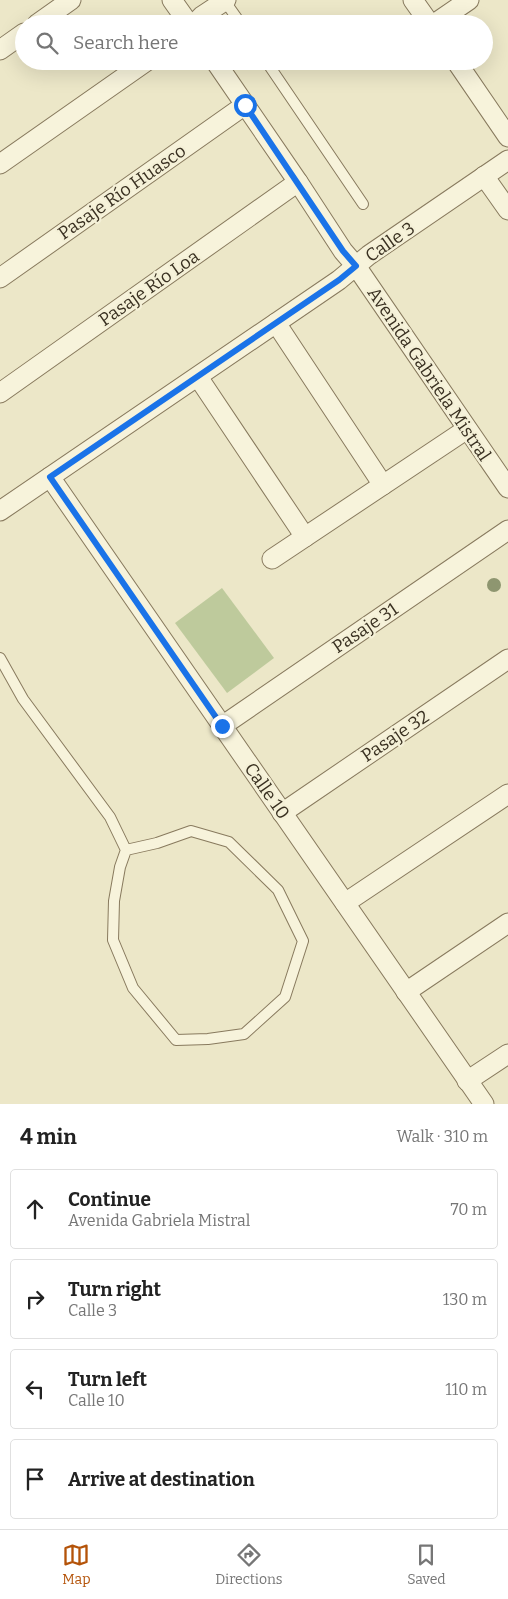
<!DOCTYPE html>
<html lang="en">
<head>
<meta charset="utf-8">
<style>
	:root { --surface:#fff; --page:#f6f6f6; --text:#222; --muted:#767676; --line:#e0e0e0; --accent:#b45309 }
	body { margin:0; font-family:Bitter,serif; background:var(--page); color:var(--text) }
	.stop { position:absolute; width:15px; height:15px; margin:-11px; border:4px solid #1a73e8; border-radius:50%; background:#fff }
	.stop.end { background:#1a73e8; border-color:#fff; box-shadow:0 1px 5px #0008 }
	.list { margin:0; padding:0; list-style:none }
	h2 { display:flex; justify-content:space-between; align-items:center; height:65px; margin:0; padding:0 20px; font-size:21px }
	h2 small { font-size:16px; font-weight:400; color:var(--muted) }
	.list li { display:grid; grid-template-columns:32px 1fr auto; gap:15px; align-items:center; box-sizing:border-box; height:80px; margin:0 10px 10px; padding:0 10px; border:1px solid var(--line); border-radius:5px }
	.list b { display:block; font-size:19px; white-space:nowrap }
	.list p { margin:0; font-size:16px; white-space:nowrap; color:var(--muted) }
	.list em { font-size:16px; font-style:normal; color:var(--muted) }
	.icon { flex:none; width:28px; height:28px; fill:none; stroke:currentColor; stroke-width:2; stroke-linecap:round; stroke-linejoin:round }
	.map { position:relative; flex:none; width:508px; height:1104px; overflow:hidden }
	.search { position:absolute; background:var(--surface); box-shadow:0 5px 20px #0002; left:15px; right:15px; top:15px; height:55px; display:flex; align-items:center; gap:12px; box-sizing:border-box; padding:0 18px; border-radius:28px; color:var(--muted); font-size:19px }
	.sheet { height:425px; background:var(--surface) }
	nav { display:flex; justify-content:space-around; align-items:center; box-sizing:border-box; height:70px; border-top:1px solid var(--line); background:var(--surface); font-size:14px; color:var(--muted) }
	nav a { display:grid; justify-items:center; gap:2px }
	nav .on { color:var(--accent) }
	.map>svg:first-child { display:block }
	.green { fill:#beca9c }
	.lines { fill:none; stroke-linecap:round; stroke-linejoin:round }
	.service-casing { stroke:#887a5e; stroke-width:12 }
	.minor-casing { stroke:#887a5e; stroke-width:21 }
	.service { stroke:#f7f3db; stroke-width:10 }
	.minor { stroke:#f7f3db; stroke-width:19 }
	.tree { fill:#8e9670 }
	.route { stroke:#1a73e8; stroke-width:6 }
	.labels { text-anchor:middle; stroke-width:4.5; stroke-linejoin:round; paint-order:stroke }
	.street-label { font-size:18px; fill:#393021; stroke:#f4f0d7 }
</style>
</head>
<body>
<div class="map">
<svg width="508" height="1104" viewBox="0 0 508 1104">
	<rect width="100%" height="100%" fill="#ece7c8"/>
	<path class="green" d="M 222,588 L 274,658 L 227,693 L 175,623 Z"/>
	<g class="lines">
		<g class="service-casing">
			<g id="service">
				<path d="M 224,0 L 241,24"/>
				<path d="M 266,61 L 363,204"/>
				<path d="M 0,658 L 23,699 L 110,817 L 126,850 L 120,867 L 114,901 L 113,940 L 133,988 L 176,1040 L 208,1039 L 244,1034 L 285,997 L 303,941 L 278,890 L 229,842 L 191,831 L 157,843 L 126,850"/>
			</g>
		</g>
		<g class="minor-casing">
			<g id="minor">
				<path d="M 172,0 L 189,24"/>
				<path d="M 413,0 L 430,24"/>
				<path d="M 37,24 L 71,0"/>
				<path d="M 194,24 L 202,16 L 226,0"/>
				<path d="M 434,24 L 469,0"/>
				<path d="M 0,50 L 24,33"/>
				<path d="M 215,61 L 298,182 L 343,251 L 356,266 L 508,488"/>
				<path d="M 456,61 L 508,137"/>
				<path d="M 0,164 L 147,61"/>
				<path d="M 484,176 L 508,210"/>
				<path d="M 0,278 L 245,105"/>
				<path d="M 276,323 L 383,485"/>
				<path d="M 198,377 L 305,537"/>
				<path d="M 0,393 L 298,182"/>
				<path d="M 50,477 L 484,1104"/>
				<path d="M 0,511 L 339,280 L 369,255 L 508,160"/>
				<path d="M 272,559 L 467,429"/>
				<path d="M 222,726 L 508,530"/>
				<path d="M 282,813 L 508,659"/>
				<path d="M 345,903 L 508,794"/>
				<path d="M 406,992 L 508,923"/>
				<path d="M 467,1081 L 508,1054"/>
			</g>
		</g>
		<use href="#service" class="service"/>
		<use href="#minor" class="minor"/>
	</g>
	<circle class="tree" cx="494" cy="585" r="7"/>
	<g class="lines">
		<path class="route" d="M 222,726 L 50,477 L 339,280 L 356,266 L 343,251 L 245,105"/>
	</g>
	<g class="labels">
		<g class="street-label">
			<text transform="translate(122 192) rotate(-35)" y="6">Pasaje Río Huasco</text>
			<text transform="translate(390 242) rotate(-35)" y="6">Calle 3</text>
			<text transform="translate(149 288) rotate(-35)" y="6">Pasaje Río Loa</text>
			<text transform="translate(429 374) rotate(56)" y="6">Avenida Gabriela Mistral</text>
			<text transform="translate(365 628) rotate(-34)" y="6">Pasaje 31</text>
			<text transform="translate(395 736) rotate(-34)" y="6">Pasaje 32</text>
			<text transform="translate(267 791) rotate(55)" y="6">Calle 10</text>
		</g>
	</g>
</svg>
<div class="stop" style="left:245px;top:105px"></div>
<div class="stop end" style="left:222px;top:726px"></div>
<div class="search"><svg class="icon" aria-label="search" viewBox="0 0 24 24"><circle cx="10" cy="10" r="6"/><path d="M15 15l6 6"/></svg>Search here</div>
</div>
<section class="sheet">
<h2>4 min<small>Walk · 310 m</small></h2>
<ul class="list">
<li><svg class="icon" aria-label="ahead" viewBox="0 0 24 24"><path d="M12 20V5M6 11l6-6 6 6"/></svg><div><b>Continue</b><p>Avenida Gabriela Mistral</p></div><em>70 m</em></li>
<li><svg class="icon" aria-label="right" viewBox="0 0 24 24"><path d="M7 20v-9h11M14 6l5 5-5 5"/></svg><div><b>Turn right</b><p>Calle 3</p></div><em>130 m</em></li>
<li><svg class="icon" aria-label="left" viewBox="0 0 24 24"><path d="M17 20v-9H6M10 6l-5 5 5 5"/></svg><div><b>Turn left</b><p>Calle 10</p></div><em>110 m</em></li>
<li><svg class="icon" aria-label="arrive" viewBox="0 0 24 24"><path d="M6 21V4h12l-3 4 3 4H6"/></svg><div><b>Arrive at destination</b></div></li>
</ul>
</section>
<nav>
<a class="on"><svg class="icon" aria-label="map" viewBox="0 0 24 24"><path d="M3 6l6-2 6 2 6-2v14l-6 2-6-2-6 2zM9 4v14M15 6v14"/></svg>Map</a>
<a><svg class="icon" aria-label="directions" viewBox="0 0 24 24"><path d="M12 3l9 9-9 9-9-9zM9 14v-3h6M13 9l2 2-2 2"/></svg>Directions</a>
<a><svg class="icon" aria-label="saved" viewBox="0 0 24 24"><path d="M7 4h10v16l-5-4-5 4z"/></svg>Saved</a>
</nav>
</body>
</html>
